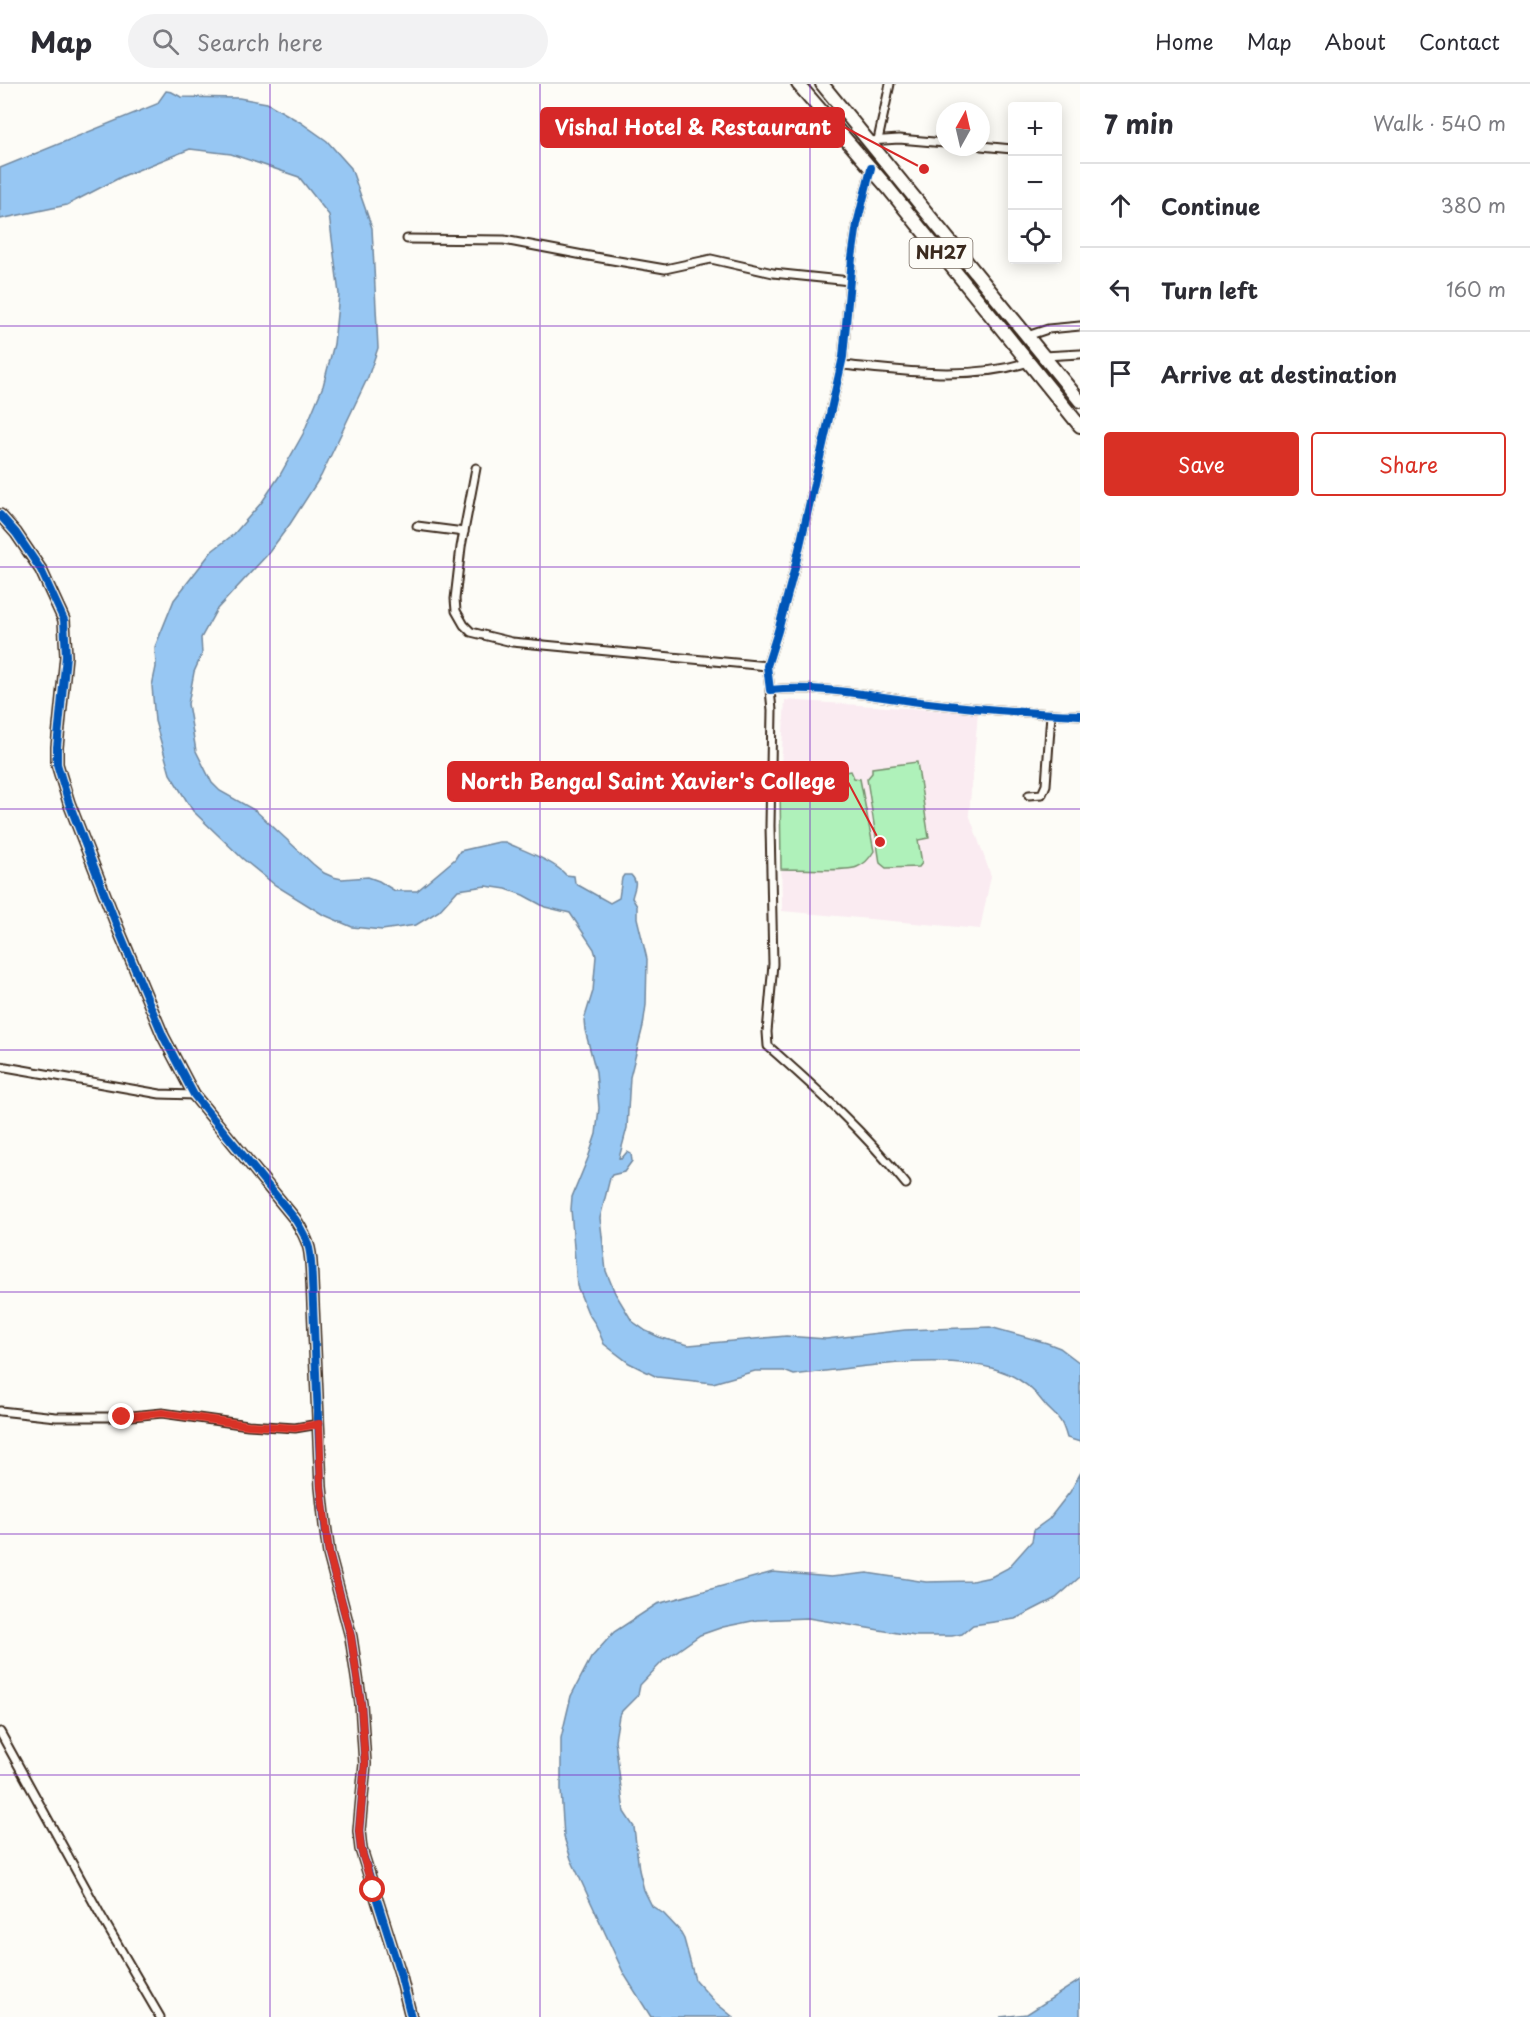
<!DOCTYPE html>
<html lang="en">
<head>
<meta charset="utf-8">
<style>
	:root { --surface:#fff; --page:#f2f2f3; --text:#2b2b33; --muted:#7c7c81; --line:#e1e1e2; --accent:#d93025 }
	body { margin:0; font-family:"Playpen Sans",sans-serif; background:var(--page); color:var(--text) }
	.controls { position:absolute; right:18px; top:18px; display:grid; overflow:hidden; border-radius:6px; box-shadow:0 3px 15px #0003 }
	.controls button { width:54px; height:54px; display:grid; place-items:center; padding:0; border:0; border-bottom:2px solid var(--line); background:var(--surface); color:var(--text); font:30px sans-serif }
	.compass { position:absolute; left:936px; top:18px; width:54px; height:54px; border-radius:50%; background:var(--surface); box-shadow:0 3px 15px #0003; rotate:8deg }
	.stop { position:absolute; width:18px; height:18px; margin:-14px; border:4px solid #d93025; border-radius:50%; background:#fff }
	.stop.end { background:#d93025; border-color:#fff; box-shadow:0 2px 6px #0008 }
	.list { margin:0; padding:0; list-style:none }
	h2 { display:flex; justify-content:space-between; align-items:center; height:78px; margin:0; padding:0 24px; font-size:26px }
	h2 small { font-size:20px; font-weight:400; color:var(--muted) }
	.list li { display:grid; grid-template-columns:39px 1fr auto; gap:18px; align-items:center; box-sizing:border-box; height:84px; padding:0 24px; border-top:2px solid var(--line) }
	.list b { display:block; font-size:22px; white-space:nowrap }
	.list em { font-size:20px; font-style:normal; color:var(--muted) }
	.actions { display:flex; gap:12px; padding:18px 24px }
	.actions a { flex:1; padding:14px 0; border:2px solid var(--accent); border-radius:6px; text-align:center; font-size:21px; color:var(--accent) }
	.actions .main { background:var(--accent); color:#fff }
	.icon { flex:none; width:33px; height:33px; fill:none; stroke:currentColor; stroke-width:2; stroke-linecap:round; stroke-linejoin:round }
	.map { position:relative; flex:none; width:1080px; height:1933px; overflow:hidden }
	header { display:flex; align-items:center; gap:36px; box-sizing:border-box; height:84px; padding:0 30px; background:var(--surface); border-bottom:2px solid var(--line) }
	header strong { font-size:28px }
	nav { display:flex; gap:33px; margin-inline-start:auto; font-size:21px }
	.search { width:420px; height:54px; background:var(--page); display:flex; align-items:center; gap:15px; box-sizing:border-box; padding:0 21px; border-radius:33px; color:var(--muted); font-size:22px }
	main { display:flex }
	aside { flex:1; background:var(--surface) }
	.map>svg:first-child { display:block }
	.built { fill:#faebf1 }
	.green { fill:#aff1ba; stroke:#758e6c; stroke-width:1.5 }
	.water { fill:#97c7f3; stroke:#72889e; stroke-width:1.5 }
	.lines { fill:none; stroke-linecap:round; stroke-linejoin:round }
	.street-casing { stroke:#3b2a1e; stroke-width:11 }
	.secondary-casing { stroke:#3b2a1e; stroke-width:14 }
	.highway-casing { stroke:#3b2a1e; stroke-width:16 }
	.street { stroke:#fdfcf7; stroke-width:7 }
	.secondary { stroke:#fdfcf7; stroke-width:9 }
	.highway { stroke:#fdfcf7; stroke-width:12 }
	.cycleway-casing { stroke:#fdfcf7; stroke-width:11 }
	.cycleway { stroke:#0057b8; stroke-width:8 }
	.route { stroke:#d93025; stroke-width:8 }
	.grid { fill:none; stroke:#7b2cbf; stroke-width:1.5; stroke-opacity:0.55 }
	.labels { text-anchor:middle; stroke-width:4.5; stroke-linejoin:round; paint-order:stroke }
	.shield { fill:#fdfcf7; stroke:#75695f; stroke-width:1.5 }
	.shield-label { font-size:18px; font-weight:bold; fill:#3b2a1e }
	.leader { fill:none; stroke:#d62828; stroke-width:2 }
	.callout-dot { fill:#d62828; stroke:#fdfcf7; stroke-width:2 }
	.callout { fill:#d62828; stroke:#d62828; stroke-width:2 }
	.callout-label { font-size:21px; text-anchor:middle; font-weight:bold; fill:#fff }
</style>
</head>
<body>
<header>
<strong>Map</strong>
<div class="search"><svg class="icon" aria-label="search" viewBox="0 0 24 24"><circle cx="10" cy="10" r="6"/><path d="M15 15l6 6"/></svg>Search here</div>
<nav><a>Home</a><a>Map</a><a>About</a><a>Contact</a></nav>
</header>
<main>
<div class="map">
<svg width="1080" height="1933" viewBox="0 0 1080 1933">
	<rect width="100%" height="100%" fill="#fdfcf7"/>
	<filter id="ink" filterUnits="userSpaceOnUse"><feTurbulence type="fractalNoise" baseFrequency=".0167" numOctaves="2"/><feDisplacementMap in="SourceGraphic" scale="12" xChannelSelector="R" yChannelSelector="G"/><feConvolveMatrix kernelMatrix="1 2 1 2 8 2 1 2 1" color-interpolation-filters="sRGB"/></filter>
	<g filter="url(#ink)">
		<path class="built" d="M 785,616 L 978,629 L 969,730 L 991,792 L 980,845 L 782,827 L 780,698 Z"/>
		<g class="green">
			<path d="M 917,678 L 929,754 L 918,756 L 922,779 L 919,783 L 886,784 L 880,779 L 867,695 L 872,689 L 872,684 Z"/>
			<path d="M 851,687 L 854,694 L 860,695 L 874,767 C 870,774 865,780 857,783 C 845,788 797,785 781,785 L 780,698 Z"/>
		</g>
		<g class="water">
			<path d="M 166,7 L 172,8 L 181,13 L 239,14 L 267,19 L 300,38 L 327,57 L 351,84 L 372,144 L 378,264 L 368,293 L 321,392 L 290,440 L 267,471 L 217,525 L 201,554 L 202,570 L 194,588 L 188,620 L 196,667 L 212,699 L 220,707 L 256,727 L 313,780 L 324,789 L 333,793 L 342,795 L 368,793 L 379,797 L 395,807 L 417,807 L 455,775 L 460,767 L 499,758 L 505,758 C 522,766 554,777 566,791 L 574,792 L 575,799 L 578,801 L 610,819 L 619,814 L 622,794 L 624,791 L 631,791 C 639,799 634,804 632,814 L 637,822 L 637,834 L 647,875 L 646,921 L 643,942 L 630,993 L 627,1044 L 619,1074 L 621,1075 L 627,1068 L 631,1070 L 632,1077 L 624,1088 L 612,1091 L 610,1094 L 600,1134 L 606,1187 L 615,1209 L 632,1237 L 646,1247 L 661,1254 L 689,1261 L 786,1252 L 826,1255 L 905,1246 L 990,1243 L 1047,1259 L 1060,1264 L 1080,1279 L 1080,1358 L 1067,1354 C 1060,1329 1056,1335 1042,1317 C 1032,1303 1016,1292 998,1286 C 943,1268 853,1284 794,1291 L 784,1287 L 755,1287 L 713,1299 L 657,1293 L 629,1279 L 604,1260 L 596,1241 L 588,1229 L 577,1202 L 571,1125 L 572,1113 L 588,1074 L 596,1050 L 599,1024 L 596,988 L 585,946 L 584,936 L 593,907 L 596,872 L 594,865 L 570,829 L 545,823 L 523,811 L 506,805 L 486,802 L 458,806 L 439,827 L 416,841 L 382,846 L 352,843 L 322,830 L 275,801 L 243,775 L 193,727 L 170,690 L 155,637 L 152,602 L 156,583 L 155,563 L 174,516 L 212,467 L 234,450 L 262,418 L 280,391 L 303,350 L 323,302 L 334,260 L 339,210 L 329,131 L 299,93 L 231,70 L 190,65 L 123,92 L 67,121 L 0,135 L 0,84 L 157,20 Z"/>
			<path d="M 1080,1390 L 1080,1493 L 1056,1514 L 1015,1535 L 973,1541 L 962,1550 L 952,1552 L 915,1552 L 808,1534 L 757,1536 L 723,1543 L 700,1551 L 663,1577 L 640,1601 L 638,1611 L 622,1627 L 619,1632 L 615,1656 L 624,1728 L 634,1743 L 639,1786 L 644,1806 L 652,1822 L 664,1830 L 679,1846 L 684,1855 L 695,1896 L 716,1919 L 733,1933 L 651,1933 L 624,1890 L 571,1775 L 564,1753 L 561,1706 L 561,1654 L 571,1612 L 591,1574 L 614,1548 L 657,1520 L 773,1488 L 831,1493 L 867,1489 L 926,1498 L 972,1497 L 991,1493 L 1008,1484 L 1032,1457 L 1034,1446 L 1049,1435 L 1070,1408 Z"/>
			<path d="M 1080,1896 L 1080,1933 L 1000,1933 L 1027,1930 Z"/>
		</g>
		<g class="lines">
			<g class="street-casing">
				<g id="street">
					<path d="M 878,56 L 890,0"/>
					<path d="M 869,57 L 899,55 L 945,59"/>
					<path d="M 981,62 L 1012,65"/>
					<path d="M 871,84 L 857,140 L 852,174 L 843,273 L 795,483 L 778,547 L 767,582 L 770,606 C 817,601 865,611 911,617 C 968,624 1023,629 1080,631"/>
					<path d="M 407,155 L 504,156 L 583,171 L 665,185 L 711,175 L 773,189 L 850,197"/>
					<path d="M 1027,252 L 1048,245 L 1080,242"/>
					<path d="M 1044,272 L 1080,270"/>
					<path d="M 842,281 C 903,287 969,297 1029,278"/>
					<path d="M 476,384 L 461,463 L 455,515 L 456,527 L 464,541 L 471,548 L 512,558 L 767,582"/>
					<path d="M 417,442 L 464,448"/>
					<path d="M 770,606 L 772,626 L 770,742 L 773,880 L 767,948 L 768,962 C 817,1005 865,1049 906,1100"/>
					<path d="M 1029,711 L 1042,710 L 1046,701 L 1051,630"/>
					<path d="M 0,982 L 160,1010 L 194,1011"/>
					<path d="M 0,1327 L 56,1333 L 122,1333 L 162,1329 L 248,1341 L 295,1344 L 319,1340"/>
					<path d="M 0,1648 L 100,1830 L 160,1933"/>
				</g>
			</g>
			<g class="secondary-casing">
				<path id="secondary" d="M 0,431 L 16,449 L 41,486 L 64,536 L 66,572 L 57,663 L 57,680 L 69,719 L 117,842 L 163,952 L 194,1011 L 295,1135 C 311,1160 311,1168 312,1197 L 321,1403 L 325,1441 L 329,1470 L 351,1553 L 361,1620 L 365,1680 L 359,1747 L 361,1765 L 400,1889 L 411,1933"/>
			</g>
			<g class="highway-casing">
				<g id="highway">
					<path d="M 798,0 L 888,104 L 1080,342"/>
					<path d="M 822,0 L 1080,317"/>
				</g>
			</g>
			<use href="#street" class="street"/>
			<use href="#secondary" class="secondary"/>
			<use href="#highway" class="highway"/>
			<g class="cycleway-casing">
				<g id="cycleway">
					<path d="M 871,84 L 857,140 L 852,174 L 843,273 L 795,483 L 778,547 L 767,582 L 770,606 C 817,601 865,611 911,617 C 968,624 1023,629 1080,631"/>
					<path d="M 0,431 L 16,449 L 41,486 L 64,536 L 66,572 L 57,663 L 57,680 L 69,719 L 117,842 L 163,952 L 194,1011 L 295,1135 C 311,1160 311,1168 312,1197 L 321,1403 L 325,1441 L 329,1470 L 351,1553 L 361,1620 L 365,1680 L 359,1747 L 361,1765 L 400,1889 L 411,1933"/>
				</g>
			</g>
			<use href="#cycleway" class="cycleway"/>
		</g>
	</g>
	<g class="lines" filter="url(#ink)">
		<path class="route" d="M 122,1333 L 162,1329 L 248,1341 L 295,1344 L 319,1340 L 321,1403 L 329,1470 L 351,1553 L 361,1620 L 365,1680 L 359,1747 L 361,1765 L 373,1806"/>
	</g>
	<path class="grid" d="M 270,0 L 270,1933M 540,0 L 540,1933M 810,0 L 810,1933M 0,242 L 1080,242M 0,483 L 1080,483M 0,725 L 1080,725M 0,966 L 1080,966M 0,1208 L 1080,1208M 0,1450 L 1080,1450M 0,1691 L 1080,1691"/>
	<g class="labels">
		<rect class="shield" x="909.5" y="154" width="63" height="30" rx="4.5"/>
		<g class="shield-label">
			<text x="941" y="175">NH27</text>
		</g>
	</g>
	<path class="leader" d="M924 85L844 43M880 758L848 698"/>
	<g class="callout-dot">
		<circle cx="924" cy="85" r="6"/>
		<circle cx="880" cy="758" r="6"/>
	</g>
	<g class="callout">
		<rect x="541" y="24" width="303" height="39" rx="6"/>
		<rect x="448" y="678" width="400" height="39" rx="6"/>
	</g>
	<g class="callout-label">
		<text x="693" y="51">Vishal Hotel &amp; Restaurant</text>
		<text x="648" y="705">North Bengal Saint Xavier's College</text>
	</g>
</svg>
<div class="controls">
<button>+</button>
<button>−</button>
<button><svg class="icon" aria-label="locate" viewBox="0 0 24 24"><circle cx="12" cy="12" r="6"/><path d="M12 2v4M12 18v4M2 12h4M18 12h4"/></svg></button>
</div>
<svg class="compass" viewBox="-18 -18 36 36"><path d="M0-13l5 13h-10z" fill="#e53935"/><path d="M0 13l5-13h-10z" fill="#7c7c81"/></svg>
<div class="stop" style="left:373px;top:1806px"></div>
<div class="stop end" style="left:122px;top:1333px"></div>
</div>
<aside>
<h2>7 min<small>Walk · 540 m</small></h2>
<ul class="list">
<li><svg class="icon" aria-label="ahead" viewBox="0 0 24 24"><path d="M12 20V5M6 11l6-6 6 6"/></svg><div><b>Continue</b></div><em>380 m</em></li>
<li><svg class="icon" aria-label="left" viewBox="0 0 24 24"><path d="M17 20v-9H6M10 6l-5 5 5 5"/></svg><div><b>Turn left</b></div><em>160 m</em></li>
<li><svg class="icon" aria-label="arrive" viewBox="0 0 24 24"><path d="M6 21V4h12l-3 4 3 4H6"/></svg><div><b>Arrive at destination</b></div></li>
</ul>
<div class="actions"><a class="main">Save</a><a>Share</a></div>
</aside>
</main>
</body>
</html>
